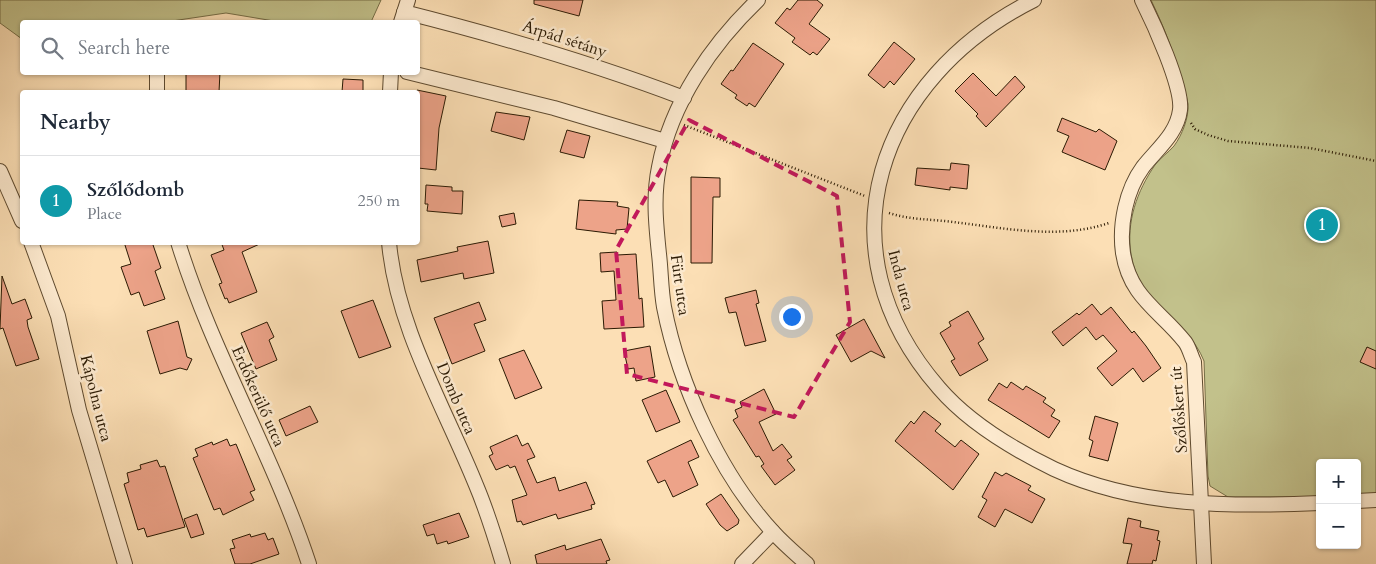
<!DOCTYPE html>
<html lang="en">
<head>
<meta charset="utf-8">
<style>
	:root { --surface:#fff; --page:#f6f6f7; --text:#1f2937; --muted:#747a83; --line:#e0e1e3; --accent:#8f2418 }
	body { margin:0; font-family:Cardo,serif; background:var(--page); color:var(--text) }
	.controls { position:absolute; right:15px; bottom:15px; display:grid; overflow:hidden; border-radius:5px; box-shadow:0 1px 4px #0004 }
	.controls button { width:45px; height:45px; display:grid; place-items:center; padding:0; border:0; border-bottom:1px solid var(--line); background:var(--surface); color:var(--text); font:25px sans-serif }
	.you { position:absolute; left:791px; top:316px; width:18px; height:18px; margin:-12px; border:4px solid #fff; border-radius:50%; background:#1a73e8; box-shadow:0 0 0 8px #1a73e833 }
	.badge { display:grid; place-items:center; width:32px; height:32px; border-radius:50%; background:var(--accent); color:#fff; font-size:16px; font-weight:700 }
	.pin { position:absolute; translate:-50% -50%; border:2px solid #fff; box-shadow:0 1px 5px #0006 }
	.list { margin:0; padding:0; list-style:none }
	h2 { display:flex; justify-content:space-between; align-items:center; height:65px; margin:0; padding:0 20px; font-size:21px }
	h2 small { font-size:16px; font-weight:400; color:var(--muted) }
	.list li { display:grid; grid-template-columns:32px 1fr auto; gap:15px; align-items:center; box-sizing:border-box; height:90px; padding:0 20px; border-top:1px solid var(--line) }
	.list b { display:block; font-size:19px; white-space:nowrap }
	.list p { margin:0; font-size:16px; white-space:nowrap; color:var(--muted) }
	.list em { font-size:16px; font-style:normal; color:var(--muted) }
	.icon { flex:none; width:28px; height:28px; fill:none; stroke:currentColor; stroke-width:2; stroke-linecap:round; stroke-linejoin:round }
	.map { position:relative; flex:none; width:1376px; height:564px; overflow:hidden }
	.search { position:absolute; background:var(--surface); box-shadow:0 1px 4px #0004; left:20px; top:20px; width:400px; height:55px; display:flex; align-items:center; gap:12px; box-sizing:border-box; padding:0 18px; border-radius:5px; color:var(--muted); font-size:19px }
	.panel { position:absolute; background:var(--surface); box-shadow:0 1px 4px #0004; left:20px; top:90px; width:400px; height:155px; border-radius:5px }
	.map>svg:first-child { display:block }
	.green { fill:#c2c18b; stroke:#766e47 }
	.building { fill:#eda389; stroke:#2b1a03 }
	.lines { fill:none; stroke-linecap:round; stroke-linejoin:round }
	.street-casing { stroke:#5f4b30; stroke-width:16 }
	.path { stroke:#2b1a03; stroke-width:2.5; stroke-dasharray:1 2.5; stroke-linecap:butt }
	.street { stroke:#fdeacf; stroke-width:14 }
	.marked { fill:none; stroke:#c2185b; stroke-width:4; stroke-dasharray:10 6; stroke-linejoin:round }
	.labels { text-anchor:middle; stroke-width:5; stroke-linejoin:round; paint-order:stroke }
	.street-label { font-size:16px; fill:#2b1a03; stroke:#fdeacf }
</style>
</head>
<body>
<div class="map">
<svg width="1376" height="564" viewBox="0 0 1376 564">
	<rect width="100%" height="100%" fill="#fcdfb5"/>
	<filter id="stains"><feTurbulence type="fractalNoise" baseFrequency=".004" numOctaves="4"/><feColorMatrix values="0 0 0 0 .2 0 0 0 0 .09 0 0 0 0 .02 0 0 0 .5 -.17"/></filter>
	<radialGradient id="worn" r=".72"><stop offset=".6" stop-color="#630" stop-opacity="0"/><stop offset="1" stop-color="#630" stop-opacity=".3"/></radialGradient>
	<g class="green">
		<path d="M 0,0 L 381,0 L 371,22 L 280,22 L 226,13 L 165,22 L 22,22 L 22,39 L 0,23 Z"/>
		<path d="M 1151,0 L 1376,0 L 1376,494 L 1357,495 L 1357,463 L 1320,463 L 1320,497 L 1228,497 L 1210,486 L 1208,476 L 1204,361 C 1187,318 1139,306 1131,254 C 1126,222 1137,191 1155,165 C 1160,158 1168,153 1174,146 C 1182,135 1189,118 1188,104 C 1187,97 1184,89 1182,82 C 1174,53 1164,27 1151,0 Z"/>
	</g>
	<g class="building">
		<path d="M 534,0 L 583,0 L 579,16 L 534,4 Z"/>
		<path d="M 798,0 L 817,0 L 823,5 L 809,24 L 830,39 L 817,55 L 813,52 L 810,55 L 792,42 L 795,38 L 775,23 L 787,8 L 790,10 Z"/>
		<path d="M 894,42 L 915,59 L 894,85 L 890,81 L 884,88 L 868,75 Z"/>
		<path d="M 753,43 L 784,64 L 755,107 L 749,103 L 747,106 L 735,98 L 737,95 L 721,84 L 731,70 L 733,71 Z"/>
		<path d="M 186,72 L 220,72 L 219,92 L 186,92 Z"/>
		<path d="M 973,73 L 996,96 L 1015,76 L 1025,87 L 986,127 L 976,116 L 978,114 L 955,91 Z"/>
		<path d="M 343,79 L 363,80 L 363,92 L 342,92 Z"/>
		<path d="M 417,90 L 446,96 L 439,128 L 436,170 L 418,168 Z"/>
		<path d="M 496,112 L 530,117 L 524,140 L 491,131 Z"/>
		<path d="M 1062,118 L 1096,132 L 1099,129 L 1117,141 L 1105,170 L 1062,152 L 1069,136 L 1057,131 Z"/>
		<path d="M 567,130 L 590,136 L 584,158 L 560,152 Z"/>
		<path d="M 951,163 L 969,165 L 967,189 L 950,187 L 950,190 L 915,185 L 917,168 L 950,170 Z"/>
		<path d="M 691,177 L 720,178 L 720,197 L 713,197 L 712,263 L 691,263 Z"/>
		<path d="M 426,185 L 452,187 L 452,191 L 463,191 L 462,214 L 427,211 L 428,204 L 425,204 Z"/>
		<path d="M 579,200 L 618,202 L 617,206 L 629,208 L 627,229 L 616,230 L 616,234 L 576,229 Z"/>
		<path d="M 514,213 L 516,224 L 502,227 L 499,216 Z"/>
		<path d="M 488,241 L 494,273 L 464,279 L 463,273 L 421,282 L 417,260 L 458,251 L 457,247 Z"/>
		<path d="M 124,242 L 152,242 L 161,268 L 155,271 L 165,299 L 144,306 L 139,292 L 131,295 L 121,267 L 131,264 Z"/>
		<path d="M 221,242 L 264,242 L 242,252 L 257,292 L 229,303 L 227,298 L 225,299 L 219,284 L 222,283 L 211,255 L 224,250 Z"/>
		<path d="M 617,252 L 617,255 L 636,254 L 639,299 L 642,298 L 644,327 L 604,329 L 602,301 L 616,300 L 614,271 L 601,272 L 600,253 Z"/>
		<path d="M 2,276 L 12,304 L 25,299 L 32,318 L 27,320 L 28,327 L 39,359 L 16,366 L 3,328 L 0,329 Z"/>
		<path d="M 756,290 L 759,303 L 756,304 L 766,341 L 745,346 L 736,312 L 729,313 L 725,298 Z"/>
		<path d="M 373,300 L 391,347 L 359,358 L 341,311 Z"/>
		<path d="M 479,302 L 486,320 L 474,324 L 485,351 L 452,364 L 434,318 Z"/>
		<path d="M 1092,304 L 1101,315 L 1111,307 L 1132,333 L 1134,331 L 1146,346 L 1161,368 L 1143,382 L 1133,368 L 1112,386 L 1097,368 L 1117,351 L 1103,335 L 1096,340 L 1086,327 L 1063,346 L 1052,332 L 1077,313 L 1079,315 Z"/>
		<path d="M 968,311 L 984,339 L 978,343 L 988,360 L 960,376 L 951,361 L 955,359 L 940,333 L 951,326 L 949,322 Z"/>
		<path d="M 864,319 L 885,358 L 871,351 L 851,362 L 836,335 Z"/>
		<path d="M 178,321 L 187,357 L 192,359 L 187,370 L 180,368 L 160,374 L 147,331 Z"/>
		<path d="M 267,322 L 274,337 L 269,340 L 277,360 L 256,369 L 241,333 Z"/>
		<path d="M 650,346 L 655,377 L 636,381 L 634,368 L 628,369 L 624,351 Z"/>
		<path d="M 1367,347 L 1376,351 L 1376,369 L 1360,362 Z"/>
		<path d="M 524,350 L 542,388 L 515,399 L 499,359 Z"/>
		<path d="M 1011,382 L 1023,390 L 1026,386 L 1046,398 L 1043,402 L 1055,410 L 1051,416 L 1060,421 L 1049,438 L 988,400 L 999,383 L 1007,388 Z"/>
		<path d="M 764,389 L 776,414 L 759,422 L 773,451 L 782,444 L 792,457 L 787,460 L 795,470 L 775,485 L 761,466 L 764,464 L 759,456 L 756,457 L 733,420 L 738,417 L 735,410 L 742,407 L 740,402 Z"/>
		<path d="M 666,390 L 680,422 L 656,432 L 642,400 Z"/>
		<path d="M 310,406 L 318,422 L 286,436 L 279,420 Z"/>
		<path d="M 924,411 L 941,424 L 935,431 L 955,447 L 961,440 L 979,454 L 953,490 L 895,441 L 911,421 L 914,424 Z"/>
		<path d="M 1095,416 L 1118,423 L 1108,461 L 1089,456 L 1093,441 L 1089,439 Z"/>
		<path d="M 517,435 L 522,446 L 528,443 L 535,457 L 527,460 L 537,483 L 555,477 L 559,491 L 586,482 L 595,504 L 591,505 L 592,509 L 558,519 L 556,514 L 523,525 L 521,521 L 517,522 L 512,500 L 527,495 L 515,466 L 510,468 L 508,465 L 496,470 L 489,456 L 493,454 L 490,447 Z"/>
		<path d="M 227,439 L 230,446 L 236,444 L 255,490 L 250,492 L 254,500 L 223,515 L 220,508 L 214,510 L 193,458 L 198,456 L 195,449 L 212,442 L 213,445 Z"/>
		<path d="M 691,440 L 699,457 L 688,462 L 698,485 L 673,497 L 665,480 L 658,483 L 647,461 Z"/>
		<path d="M 157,460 L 160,467 L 165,466 L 185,527 L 147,537 L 144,528 L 138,530 L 124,484 L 129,482 L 127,473 L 141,469 L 140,465 Z"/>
		<path d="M 995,472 L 1002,476 L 1006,473 L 1031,486 L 1028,490 L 1045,499 L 1032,523 L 1005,509 L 995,527 L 978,517 L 987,500 L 982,497 Z"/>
		<path d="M 721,494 L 739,520 L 738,524 L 727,531 L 720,525 L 706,504 Z"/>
		<path d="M 459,513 L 469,537 L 448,544 L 447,541 L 437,544 L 434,534 L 427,536 L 423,525 Z"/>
		<path d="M 197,514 L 204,534 L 191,538 L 184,519 Z"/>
		<path d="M 1128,518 L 1141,521 L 1140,527 L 1159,531 L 1157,540 L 1160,541 L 1156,561 L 1153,560 L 1152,564 L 1127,564 L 1132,544 L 1123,543 Z"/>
		<path d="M 265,533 L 268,540 L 273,538 L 279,554 L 250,564 L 235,564 L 230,549 L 235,548 L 232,540 L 250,534 L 251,537 Z"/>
		<path d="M 601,539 L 610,560 L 606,561 L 607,564 L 537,564 L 535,555 L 565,545 L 566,550 Z"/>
	</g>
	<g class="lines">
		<g class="street-casing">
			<g id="street">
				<path d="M 758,0 C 712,44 671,103 659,167 C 653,196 656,225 659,254 C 661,271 661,290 664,307 C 679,384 720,475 774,533 C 784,544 796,554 807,564"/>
				<path d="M 1034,0 C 878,78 817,248 939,388 C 969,423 1013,449 1054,469 C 1136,507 1231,507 1320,503"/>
				<path d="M 1142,0 C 1153,22 1183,87 1180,110 C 1177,134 1157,149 1143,167 C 1126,190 1119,225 1123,253 C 1130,298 1161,311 1185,342 C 1189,347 1191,356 1194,362 L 1204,564"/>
				<path d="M 404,12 C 499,36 592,63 684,98"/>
				<path d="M 401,22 L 408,0"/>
				<path d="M 407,72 L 554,108 L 665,141"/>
				<path d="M 157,92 L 157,72"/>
				<path d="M 390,92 L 391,72"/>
				<path d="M 0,171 L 22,221"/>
				<path d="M 31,242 L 58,316 L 79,410 L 125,564"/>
				<path d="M 178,242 C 212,353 273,454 309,564"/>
				<path d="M 389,242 C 396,326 445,408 476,485 C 487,511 495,537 503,564"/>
				<path d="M 1357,501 L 1376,500"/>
				<path d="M 742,564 L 773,532"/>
			</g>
		</g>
		<g class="path">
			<path d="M 1191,123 L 1195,129 L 1208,135 L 1228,141 L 1310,148 L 1376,161"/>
			<path d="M 684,125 L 865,196"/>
			<path d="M 889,213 C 910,220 931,219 953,222 C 1004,228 1059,240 1109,223"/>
		</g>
		<use href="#street" class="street"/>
	</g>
	<path class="marked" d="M 689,120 L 837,196 L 850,322 L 794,417 L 627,374 L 616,250 Z"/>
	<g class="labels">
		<g class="street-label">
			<text transform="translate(565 38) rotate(18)" y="6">Árpád sétány</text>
			<text transform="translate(902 280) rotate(75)" y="6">Inda utca</text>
			<text transform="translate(681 285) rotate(82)" y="6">Fürt utca</text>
			<text transform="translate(259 396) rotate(66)" y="6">Erdőkerülő utca</text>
			<text transform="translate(97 398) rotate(76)" y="6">Kápolna utca</text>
			<text transform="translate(457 398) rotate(67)" y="6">Domb utca</text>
			<text transform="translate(1178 410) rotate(-94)" y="6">Szőlőskert út</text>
		</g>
	</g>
	<rect width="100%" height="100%" filter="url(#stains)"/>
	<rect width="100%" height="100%" fill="url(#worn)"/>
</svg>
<div class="controls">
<button>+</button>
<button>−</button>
</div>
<div class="you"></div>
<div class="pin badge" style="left:1322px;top:225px;background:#0f9aa8">1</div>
<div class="search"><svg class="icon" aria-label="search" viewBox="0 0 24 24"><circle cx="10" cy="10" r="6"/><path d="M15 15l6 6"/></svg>Search here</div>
<section class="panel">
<h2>Nearby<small></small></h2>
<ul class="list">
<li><span class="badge" style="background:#0f9aa8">1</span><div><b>Szőlődomb</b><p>Place</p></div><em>250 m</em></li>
</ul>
</section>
</div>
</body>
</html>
